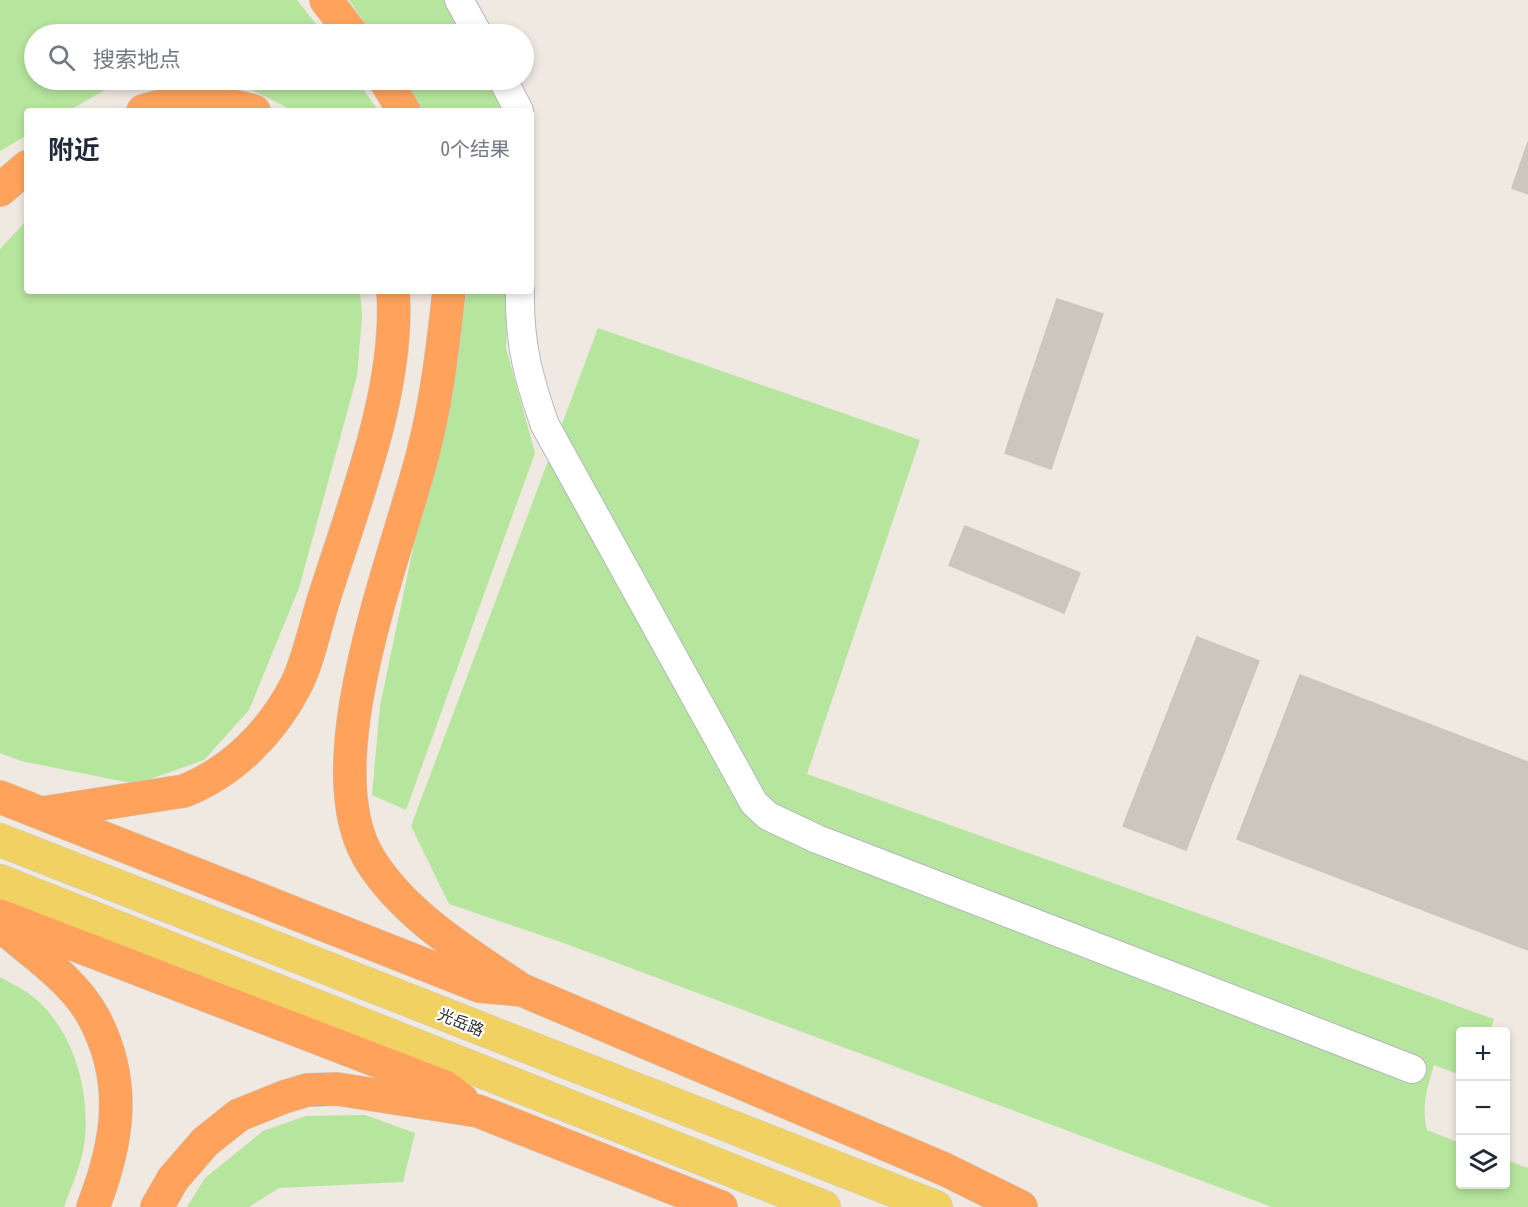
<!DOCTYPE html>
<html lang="zh">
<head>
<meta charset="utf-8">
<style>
	:root { --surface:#fff; --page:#f6f6f7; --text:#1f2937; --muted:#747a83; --line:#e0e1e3 }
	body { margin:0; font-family:"Asap Condensed","Noto Sans SC",sans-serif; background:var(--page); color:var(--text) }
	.controls { position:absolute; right:18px; bottom:18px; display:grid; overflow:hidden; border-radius:6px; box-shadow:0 3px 9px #0003 }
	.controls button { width:54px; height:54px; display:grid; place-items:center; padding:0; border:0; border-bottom:2px solid var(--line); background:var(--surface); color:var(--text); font:30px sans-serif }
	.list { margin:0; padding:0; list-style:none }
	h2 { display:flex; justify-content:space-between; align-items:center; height:78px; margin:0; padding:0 24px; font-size:26px }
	h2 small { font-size:20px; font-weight:400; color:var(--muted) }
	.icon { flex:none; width:33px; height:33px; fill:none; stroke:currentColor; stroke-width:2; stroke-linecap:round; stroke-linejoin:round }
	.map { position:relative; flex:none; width:1528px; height:1207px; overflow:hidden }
	.search { position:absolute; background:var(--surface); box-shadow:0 3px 9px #0003; left:24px; top:24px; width:510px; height:66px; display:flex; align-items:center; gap:15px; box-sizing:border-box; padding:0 21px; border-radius:33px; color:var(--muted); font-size:22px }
	.panel { position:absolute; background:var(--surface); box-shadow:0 3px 9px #0003; left:24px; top:108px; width:510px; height:186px; border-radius:6px }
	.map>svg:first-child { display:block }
	.green { fill:#b6e59e }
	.building { fill:#cbc7bf; stroke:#cbc5ba; stroke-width:1.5 }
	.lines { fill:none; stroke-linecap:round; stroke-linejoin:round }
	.minor-casing { stroke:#b4b7c1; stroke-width:30 }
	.major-casing { stroke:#c9c9c9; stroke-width:34 }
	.highway-casing { stroke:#c9c9c9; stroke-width:34 }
	.minor { stroke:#fff; stroke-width:28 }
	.major { stroke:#f2d163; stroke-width:33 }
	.highway { stroke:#ffa35c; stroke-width:33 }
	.labels { text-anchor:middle; stroke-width:4.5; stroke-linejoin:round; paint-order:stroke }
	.street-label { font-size:16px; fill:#2e2e2e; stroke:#fff }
</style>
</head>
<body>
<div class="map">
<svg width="1528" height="1207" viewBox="0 0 1528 1207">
	<rect width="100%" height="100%" fill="#efe9e1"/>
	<g class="green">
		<path d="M 0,0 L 297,0 L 324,34 L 34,34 L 34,80 L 356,80 L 379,111 L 294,111 L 250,89 L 121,81 L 68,111 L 27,111 L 27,135 L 0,151 Z"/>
		<path d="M 349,0 L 448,0 L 466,34 L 373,34 Z"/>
		<path d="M 405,80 L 490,80 L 506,111 L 423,111 Z"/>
		<path d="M 27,220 L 27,291 L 360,291 L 362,317 L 357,376 L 299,588 L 249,710 L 204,760 L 136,784 L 21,761 L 0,753 L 0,249 Z"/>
		<path d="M 467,291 L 509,291 L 506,348 L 535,453 L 406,810 L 372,795 L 380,706 Z"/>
		<path d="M 598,328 L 920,440 L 807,774 L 1494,1019 L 1490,1031 L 1460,1032 L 1460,1075 L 1434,1065 C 1427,1089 1421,1106 1427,1130 L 1460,1143 L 1460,1184 L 1506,1184 L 1506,1160 L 1528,1168 L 1528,1207 L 1272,1207 L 561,942 L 449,904 L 411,826 Z"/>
		<path d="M 0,977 C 9,982 19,987 28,993 C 73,1025 92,1093 84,1146 C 81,1166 71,1187 64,1207 L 0,1207 Z"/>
		<path d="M 365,1115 L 415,1133 L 403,1182 L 279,1188 L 249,1207 L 187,1207 L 205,1178 L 263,1131 L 306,1116 Z"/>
	</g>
	<g class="building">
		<path d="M 1528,142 L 1528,194 L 1512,188 Z"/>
		<path d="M 1057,299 L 1103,314 L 1051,469 L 1005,453 Z"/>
		<path d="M 965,526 L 1080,573 L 1064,613 L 949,565 Z"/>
		<path d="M 1197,637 L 1259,661 L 1186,850 L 1123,826 Z"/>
		<path d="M 1300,675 L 1528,762 L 1528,950 L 1237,839 Z"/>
	</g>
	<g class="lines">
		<g class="minor-casing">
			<g id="minor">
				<path d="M 459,0 L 478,34"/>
				<path d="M 503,80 L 519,111"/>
				<path d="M 520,291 C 519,342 528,377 545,425 L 754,803 L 768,816 L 817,839 L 1412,1069"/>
			</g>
		</g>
		<g class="major-casing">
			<g id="major">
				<path d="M 0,840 L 936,1207"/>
				<path d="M 0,881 L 824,1207"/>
			</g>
		</g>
		<g class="highway-casing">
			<g id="highway">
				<path d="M 326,0 L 352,34"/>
				<path d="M 385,80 L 404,111"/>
				<path d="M 143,111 C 177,100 220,101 254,111"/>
				<path d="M 0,190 L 27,167"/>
				<path d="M 449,291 C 443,345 437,399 423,453 C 397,555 312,763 369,858 C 402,913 464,951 516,986"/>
				<path d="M 0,797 L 479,986 L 522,990 L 944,1169 L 1021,1207"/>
				<path d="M 42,813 L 184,791 C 232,772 271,733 295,687 C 309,661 316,621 326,592 C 355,501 400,387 393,291"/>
				<path d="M 0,916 L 445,1087 L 462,1100"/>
				<path d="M 0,925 C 31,952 74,980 94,1018 C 128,1082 118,1143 93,1207"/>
				<path d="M 157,1207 L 173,1179 L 205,1142 L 239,1115 L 284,1097 L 307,1090 L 337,1089 L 478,1111 L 721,1207"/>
			</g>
		</g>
		<use href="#minor" class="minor"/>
		<use href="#major" class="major"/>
		<use href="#highway" class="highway"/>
	</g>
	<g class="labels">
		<g class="street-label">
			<text transform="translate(461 1022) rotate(22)" y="6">光岳路</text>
		</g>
	</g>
</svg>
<div class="controls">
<button>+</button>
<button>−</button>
<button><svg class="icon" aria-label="layers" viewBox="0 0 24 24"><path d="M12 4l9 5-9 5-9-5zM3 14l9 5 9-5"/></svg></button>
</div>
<div class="search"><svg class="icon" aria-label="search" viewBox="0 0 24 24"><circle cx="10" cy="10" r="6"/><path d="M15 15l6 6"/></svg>搜索地点</div>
<section class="panel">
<h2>附近<small>0个结果</small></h2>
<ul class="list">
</ul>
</section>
</div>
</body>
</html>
